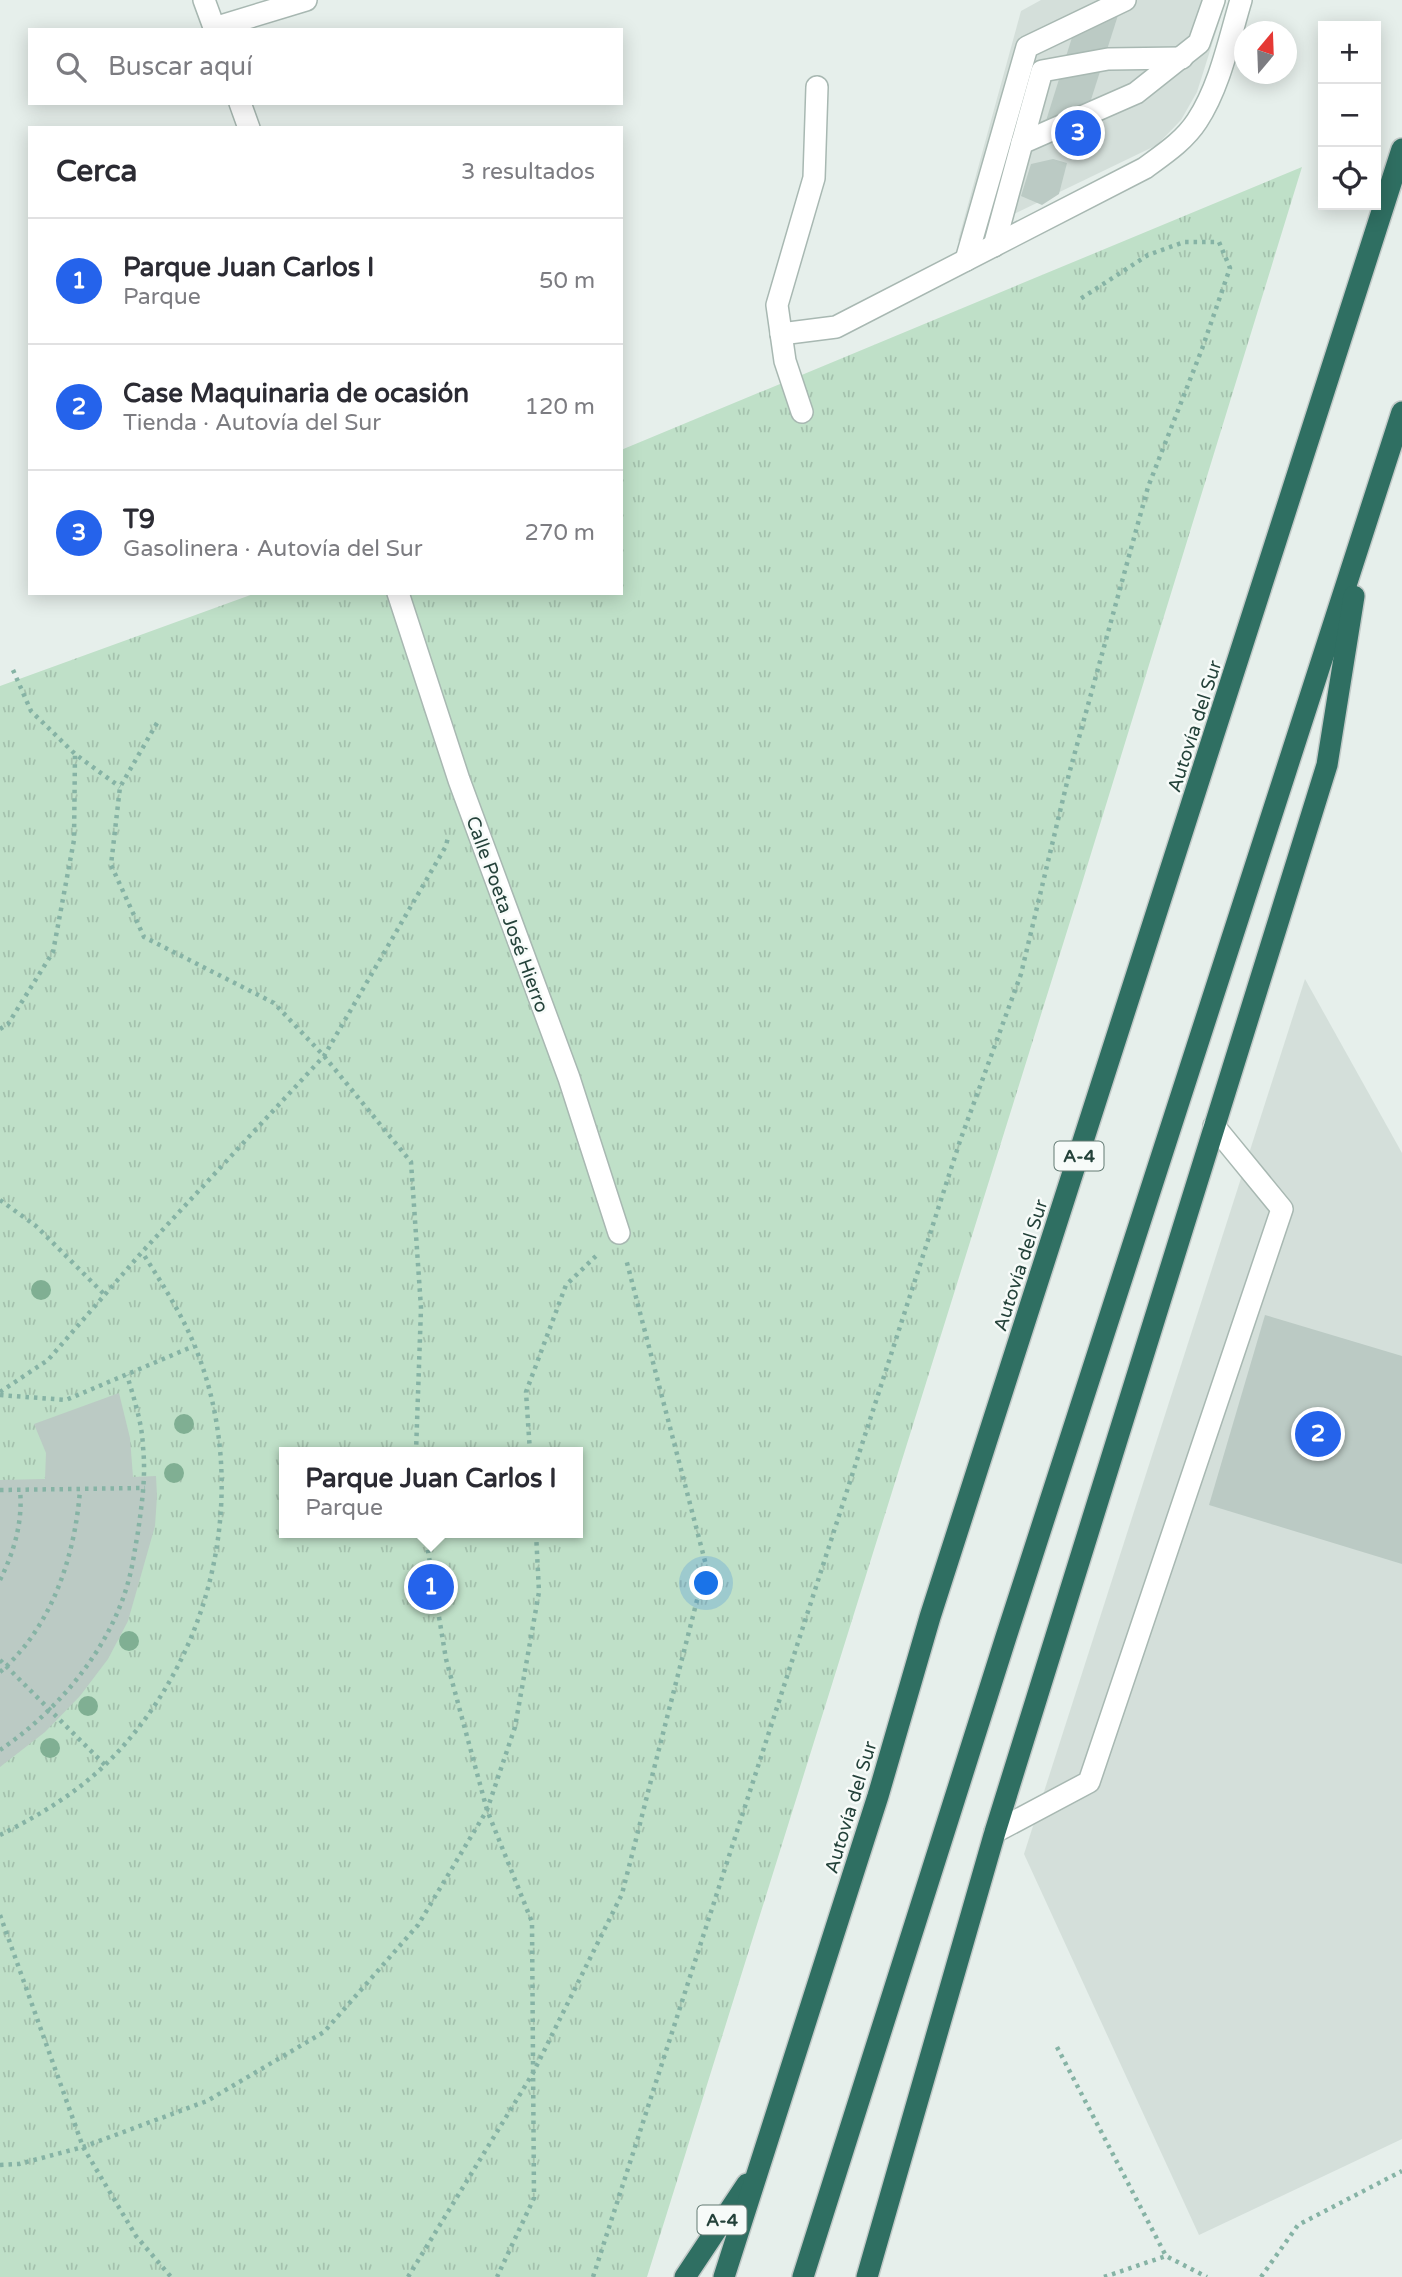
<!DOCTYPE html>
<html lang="es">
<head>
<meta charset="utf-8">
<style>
	:root { --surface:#fff; --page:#f7f7f7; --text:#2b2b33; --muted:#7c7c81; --line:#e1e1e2; --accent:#2563eb }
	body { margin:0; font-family:"Varela Round",sans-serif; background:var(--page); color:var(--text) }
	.controls { position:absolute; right:21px; top:21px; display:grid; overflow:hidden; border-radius:0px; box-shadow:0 4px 18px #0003 }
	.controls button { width:63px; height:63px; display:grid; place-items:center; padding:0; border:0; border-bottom:2px solid var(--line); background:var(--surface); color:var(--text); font:35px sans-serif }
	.compass { position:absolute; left:1234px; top:21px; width:63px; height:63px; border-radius:50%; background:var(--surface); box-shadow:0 4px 18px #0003; rotate:19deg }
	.you { position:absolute; left:707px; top:1584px; width:24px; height:24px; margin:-18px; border:5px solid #fff; border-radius:50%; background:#1a73e8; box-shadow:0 0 0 10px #1a73e833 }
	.badge { display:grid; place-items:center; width:46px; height:46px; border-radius:50%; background:var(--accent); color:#fff; font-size:23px; font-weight:700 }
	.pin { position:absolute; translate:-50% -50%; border:4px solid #fff; box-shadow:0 2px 7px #0006 }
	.popup { position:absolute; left:279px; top:1447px; width:304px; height:91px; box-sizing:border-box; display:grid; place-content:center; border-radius:0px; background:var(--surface); filter:drop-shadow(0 2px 5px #0005); font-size:23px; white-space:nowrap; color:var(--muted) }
	.popup b { font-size:26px; color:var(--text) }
	.popup::after { content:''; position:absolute; left:50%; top:100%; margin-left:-14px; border:14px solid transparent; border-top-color:var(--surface) }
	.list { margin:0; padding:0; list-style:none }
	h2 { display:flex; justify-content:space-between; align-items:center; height:91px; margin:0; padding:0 28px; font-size:30px }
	h2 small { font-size:23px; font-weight:400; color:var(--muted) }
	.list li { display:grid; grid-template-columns:46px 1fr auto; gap:21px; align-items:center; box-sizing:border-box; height:126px; padding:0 28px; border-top:2px solid var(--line) }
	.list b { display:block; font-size:26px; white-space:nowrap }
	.list p { margin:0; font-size:23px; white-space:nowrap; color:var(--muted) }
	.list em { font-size:23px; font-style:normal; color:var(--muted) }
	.icon { flex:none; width:38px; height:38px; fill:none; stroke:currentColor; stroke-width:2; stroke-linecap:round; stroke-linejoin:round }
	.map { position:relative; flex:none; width:1402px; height:2277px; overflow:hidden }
	.search { position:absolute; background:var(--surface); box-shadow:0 4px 18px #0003; left:28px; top:28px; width:595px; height:77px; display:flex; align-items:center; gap:18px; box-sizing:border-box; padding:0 24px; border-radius:0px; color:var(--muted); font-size:26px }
	.panel { position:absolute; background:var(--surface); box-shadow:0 4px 18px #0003; left:28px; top:126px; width:595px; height:469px; border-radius:0px }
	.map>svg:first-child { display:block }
	.built { fill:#d4dfda }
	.grass { fill:url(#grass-tufts); fill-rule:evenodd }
	.building { fill:#bbcac4 }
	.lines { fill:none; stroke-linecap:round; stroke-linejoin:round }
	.lane-casing { stroke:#a8b8b2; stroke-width:24 }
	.highway-casing { stroke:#c2cac8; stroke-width:24 }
	.path { stroke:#86b3a5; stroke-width:4.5; stroke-dasharray:3.5 5; stroke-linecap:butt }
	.lane { stroke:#fff; stroke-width:21 }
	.highway { stroke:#2f6f62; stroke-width:21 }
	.tree { fill:#80af93 }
	.labels { text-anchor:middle; stroke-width:5; stroke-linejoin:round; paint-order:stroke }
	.shield { fill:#f7fbf9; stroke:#637a73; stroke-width:2 }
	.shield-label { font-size:18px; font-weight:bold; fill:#24423a }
	.street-label { font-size:19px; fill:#24423a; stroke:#f7fbf9 }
</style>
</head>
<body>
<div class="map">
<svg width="1402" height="2277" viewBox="0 0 1402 2277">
	<defs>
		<pattern id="grass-tufts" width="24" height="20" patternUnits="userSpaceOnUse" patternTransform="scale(1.75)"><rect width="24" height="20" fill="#bfe0c8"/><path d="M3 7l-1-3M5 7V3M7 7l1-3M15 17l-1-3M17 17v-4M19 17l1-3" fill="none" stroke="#a4c1ad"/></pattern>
	</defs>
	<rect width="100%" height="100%" fill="#e6efeb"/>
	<g class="built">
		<path d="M 1041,0 L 1226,0 L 1197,92 L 1181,120 L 1157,145 L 958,241 L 1021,11 Z"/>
		<path d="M 1305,979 L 1402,1153 L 1402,2139 L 1199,2235 L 1024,1854 Z"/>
	</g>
	<path class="grass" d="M 1302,167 L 1078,896 L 647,2277 L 0,2277 L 0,686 L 256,593 L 621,593 L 621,450 ZM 284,1452 L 578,1452 L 578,1533 L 284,1533 Z"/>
	<g class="building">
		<path d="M 1120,9 L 1081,131 L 1040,140 L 1079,15 Z"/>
		<path d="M 1053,159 L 1067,163 L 1059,194 L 1042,205 L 1021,196 L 1031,164 Z"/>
		<path d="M 1265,1315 L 1402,1356 L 1402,1564 L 1209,1505 Z"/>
		<path d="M 119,1393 L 130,1438 L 133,1477 L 156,1476 L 157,1496 L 155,1526 L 128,1621 L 108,1659 L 80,1696 L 45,1732 L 0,1767 L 0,1480 L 45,1479 L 46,1453 L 34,1424 Z"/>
	</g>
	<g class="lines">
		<g class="lane-casing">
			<g id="lane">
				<path d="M 204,0 L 215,30"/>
				<path d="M 214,28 L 306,0"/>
				<path d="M 240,103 L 249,128"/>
				<path d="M 1022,143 L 1042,71 L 1108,59 L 1182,58"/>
				<path d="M 994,246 L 1022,143 L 1136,93 L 1199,43 L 1214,0"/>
				<path d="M 966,260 L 1027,47 L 1125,0"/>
				<path d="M 781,334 L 836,327 L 1145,168 C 1164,154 1184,141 1197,121 C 1220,86 1229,40 1241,0"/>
				<path d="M 802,412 L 785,361 L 777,305 L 814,178 L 817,87"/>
				<path d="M 398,593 L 459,780 L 569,1078 L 619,1233"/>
				<path d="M 995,1832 L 1089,1782 L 1282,1209 L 1214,1126"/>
			</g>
		</g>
		<g class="highway-casing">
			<g id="highway">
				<path d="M 685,2277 L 747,2184"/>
				<path d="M 724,2277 L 878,1796 L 930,1617 L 1402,149"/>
				<path d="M 803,2277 L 1006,1637 L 1402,412"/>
				<path d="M 867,2277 L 995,1832 L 1327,765 L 1354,596"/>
			</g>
		</g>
		<g class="path">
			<path d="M 13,670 L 31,711 L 75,754 L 120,787"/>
			<path d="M 157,723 L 120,787 L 111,865 L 144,937 L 274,1003 L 324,1056 L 411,1162 L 421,1308 L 416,1452"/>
			<path d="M 0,1029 L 8,1024 L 53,952 L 74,840 L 75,754"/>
			<path d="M 0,1200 L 36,1226 L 105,1295"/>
			<path d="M 0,1392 L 48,1360 L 142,1252 L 324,1056 L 446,846 L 448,837"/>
			<path d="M 0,1395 L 66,1400 L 194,1346"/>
			<path d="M 530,1452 L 526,1392 L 566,1285 L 599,1253"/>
			<path d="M 0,1490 L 145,1488"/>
			<path d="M 425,1533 L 446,1659 L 487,1810 L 532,1922 L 534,2198 L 497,2277"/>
			<path d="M 0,1580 C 14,1552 23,1522 20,1490"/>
			<path d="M 0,1660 L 105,1765"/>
			<path d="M 0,1672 C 52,1627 75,1556 80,1490"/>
			<path d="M 0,1750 C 58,1711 111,1648 129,1579 C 133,1564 135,1548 138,1532 C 142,1503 146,1476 143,1447 C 142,1422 134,1399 127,1375"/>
			<path d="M 0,1835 C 38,1816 75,1794 105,1765 C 215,1658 253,1486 194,1344 C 180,1311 161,1282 142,1252"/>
			<path d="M 0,1915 L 83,2147 L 136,2236 L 171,2277"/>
			<path d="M 1057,2047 L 1166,2256 L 1207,2277"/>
			<path d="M 0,2165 L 19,2164 L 83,2147 L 207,2101 L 324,2032 L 418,1925 L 487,1810 L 515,1727 L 539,1592 L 536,1533"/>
			<path d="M 408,2277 L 533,2073 L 622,1894 L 706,1565 L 626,1259"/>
			<path d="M 593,2277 L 960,1141 L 1021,974 L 1069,774 L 1148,487 L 1202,349 L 1230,268 L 1219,242 L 1184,242 L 1148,255 L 1077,301"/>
			<path d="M 1104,2277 L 1166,2256"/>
			<path d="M 1261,2277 L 1298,2225 L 1402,2171"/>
		</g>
		<use href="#lane" class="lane"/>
		<use href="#highway" class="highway"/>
	</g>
	<g class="tree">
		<circle cx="41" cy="1290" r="10"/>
		<circle cx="184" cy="1424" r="10"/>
		<circle cx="174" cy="1473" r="10"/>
		<circle cx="129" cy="1641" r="10"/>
		<circle cx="88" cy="1706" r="10"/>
		<circle cx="50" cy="1748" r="10"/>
	</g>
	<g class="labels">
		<g class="shield">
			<rect x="1054.5" y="1141.5" width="49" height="29" rx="5"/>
			<rect x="697.5" y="2205.5" width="49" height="29" rx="5"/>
		</g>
		<g class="shield-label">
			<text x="1079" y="1162">A-4</text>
			<text x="722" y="2226">A-4</text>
		</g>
		<g class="street-label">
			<text transform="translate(1194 726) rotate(-72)" y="7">Autovía del Sur</text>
			<text transform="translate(508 914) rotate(70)" y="7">Calle Poeta José Hierro</text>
			<text transform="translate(1020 1265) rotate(-72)" y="7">Autovía del Sur</text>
			<text transform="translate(850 1807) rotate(-73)" y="7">Autovía del Sur</text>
		</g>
	</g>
</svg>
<div class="controls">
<button>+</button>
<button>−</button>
<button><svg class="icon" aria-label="locate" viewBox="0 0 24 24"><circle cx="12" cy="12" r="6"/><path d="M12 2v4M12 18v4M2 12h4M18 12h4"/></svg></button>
</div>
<svg class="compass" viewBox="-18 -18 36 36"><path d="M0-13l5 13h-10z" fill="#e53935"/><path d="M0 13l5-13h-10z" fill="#7c7c81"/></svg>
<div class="you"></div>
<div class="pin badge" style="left:431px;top:1587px">1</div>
<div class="popup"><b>Parque Juan Carlos I</b>Parque</div>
<div class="pin badge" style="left:1318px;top:1434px">2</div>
<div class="pin badge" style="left:1078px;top:133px">3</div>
<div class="search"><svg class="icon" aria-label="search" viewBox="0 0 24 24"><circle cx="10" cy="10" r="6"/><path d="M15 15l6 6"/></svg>Buscar aquí</div>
<section class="panel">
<h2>Cerca<small>3 resultados</small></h2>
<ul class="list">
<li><span class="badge">1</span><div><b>Parque Juan Carlos I</b><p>Parque</p></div><em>50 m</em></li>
<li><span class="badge">2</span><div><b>Case Maquinaria de ocasión</b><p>Tienda · Autovía del Sur</p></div><em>120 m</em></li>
<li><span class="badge">3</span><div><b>T9</b><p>Gasolinera · Autovía del Sur</p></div><em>270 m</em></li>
</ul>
</section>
</div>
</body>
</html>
